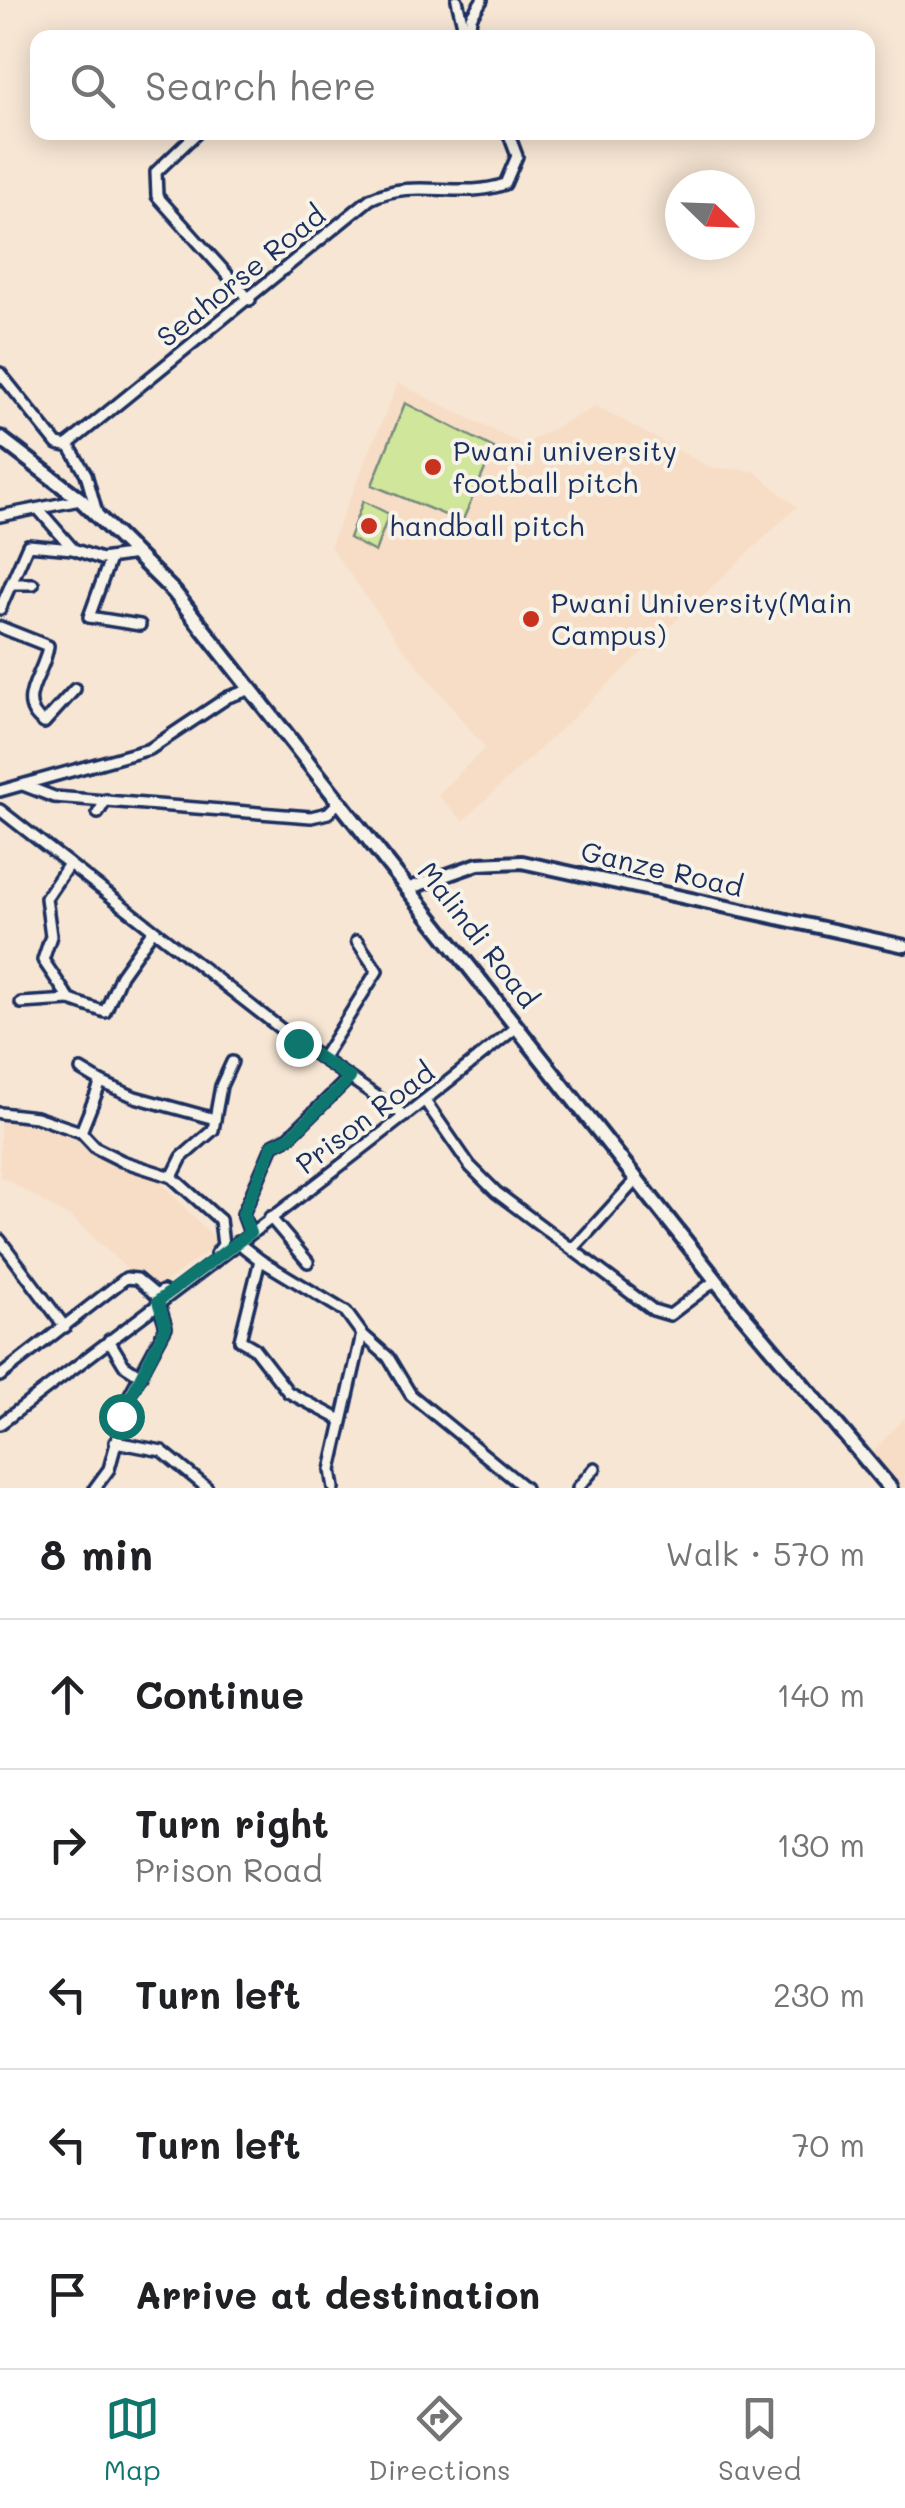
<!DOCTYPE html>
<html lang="en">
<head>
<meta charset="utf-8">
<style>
	:root { --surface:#fff; --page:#f2f2f2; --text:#202124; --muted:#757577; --line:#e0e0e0; --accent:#0f766e }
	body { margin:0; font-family:Mali,sans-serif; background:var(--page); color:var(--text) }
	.compass { position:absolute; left:665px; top:170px; width:90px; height:90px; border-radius:50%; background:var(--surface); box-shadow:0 5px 25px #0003; rotate:113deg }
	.stop { position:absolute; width:30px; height:30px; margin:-22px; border:8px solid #0f766e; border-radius:50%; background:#fff }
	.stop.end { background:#0f766e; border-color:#fff; box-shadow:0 2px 10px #0008 }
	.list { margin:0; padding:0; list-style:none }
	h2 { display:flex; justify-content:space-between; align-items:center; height:130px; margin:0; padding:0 40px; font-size:42px }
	h2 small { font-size:32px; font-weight:400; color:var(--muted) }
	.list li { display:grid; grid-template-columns:65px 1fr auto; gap:30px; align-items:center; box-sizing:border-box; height:150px; padding:0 40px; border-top:2px solid var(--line) }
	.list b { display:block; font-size:38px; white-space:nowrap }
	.list p { margin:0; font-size:32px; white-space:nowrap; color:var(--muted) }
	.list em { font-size:32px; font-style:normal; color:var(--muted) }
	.icon { flex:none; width:55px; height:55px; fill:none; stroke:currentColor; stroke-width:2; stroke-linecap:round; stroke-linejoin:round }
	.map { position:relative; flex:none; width:905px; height:1488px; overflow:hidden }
	.search { position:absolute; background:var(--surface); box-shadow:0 5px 25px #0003; left:30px; right:30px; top:30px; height:110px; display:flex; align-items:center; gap:25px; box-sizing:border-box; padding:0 35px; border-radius:20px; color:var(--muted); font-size:38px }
	.sheet { height:880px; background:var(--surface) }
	nav { display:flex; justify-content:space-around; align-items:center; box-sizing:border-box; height:140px; border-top:2px solid var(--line); background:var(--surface); font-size:28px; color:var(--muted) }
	nav a { display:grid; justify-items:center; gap:5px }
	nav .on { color:var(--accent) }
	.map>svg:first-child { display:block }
	.built { fill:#f7ddc6 }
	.green { fill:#d0e69b; stroke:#768a7c; stroke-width:2.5 }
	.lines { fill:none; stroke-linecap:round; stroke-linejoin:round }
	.minor-casing { stroke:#1b2f5e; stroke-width:16 }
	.major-casing { stroke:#1b2f5e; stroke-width:18 }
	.highway-casing { stroke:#1b2f5e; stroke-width:20 }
	.minor { stroke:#f7f3e8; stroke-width:9 }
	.major { stroke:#f7f3e8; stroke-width:10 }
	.highway { stroke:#f7f3e8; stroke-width:12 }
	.route { stroke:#0f766e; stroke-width:12 }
	.poi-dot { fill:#c8321e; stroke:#f7f3e8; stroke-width:4 }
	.labels { text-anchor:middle; stroke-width:8; stroke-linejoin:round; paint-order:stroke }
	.street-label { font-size:28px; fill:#1b2f5e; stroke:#f7f3e8 }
	.poi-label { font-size:28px; fill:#1b2f5e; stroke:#f7f3e8; text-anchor:start }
</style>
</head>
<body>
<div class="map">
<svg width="905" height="1488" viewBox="0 0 905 1488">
	<rect width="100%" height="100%" fill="#f7e6d4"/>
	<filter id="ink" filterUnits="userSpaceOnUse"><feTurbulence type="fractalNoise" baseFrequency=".01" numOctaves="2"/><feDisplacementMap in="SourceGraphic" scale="20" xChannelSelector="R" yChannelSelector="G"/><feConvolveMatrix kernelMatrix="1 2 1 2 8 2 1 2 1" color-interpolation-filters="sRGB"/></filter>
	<g filter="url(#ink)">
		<g class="built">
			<path d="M 398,383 L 523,445 L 596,406 L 709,467 L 754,471 L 797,507 L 463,821 L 437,795 L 485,748 L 399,643 L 330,546 Z"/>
			<path d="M 0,1116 L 54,1127 L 110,1161 L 154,1176 L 219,1243 L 152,1292 L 73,1219 L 0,1176 Z"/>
			<path d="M 905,1417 L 905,1488 L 901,1488 L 867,1458 Z"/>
		</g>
		<g class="green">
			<path d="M 405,403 L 494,448 L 462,522 L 372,485 Z"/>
			<path d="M 363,501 L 389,514 L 375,552 L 349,538 Z"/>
		</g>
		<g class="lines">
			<g class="minor-casing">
				<g id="minor">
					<path d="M 457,0 L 466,38"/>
					<path d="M 469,38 L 471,17 L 482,0"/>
					<path d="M 198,132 L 156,172 L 157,196 L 250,300"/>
					<path d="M 0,373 L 57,444 L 66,446 L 370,199 C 414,177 460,200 505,184 L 517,156 L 508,132"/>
					<path d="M 68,444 L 86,474 L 97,513"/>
					<path d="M 40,511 L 73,549"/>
					<path d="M 0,516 L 80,500"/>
					<path d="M 110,559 L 89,617 L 140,625"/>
					<path d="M 11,584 L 33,584"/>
					<path d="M 0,609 L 28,545 L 73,549 L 101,559 L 136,554"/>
					<path d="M 0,627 L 48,646 C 45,675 13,701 44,723 L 75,689"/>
					<path d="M 23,785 L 54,797 L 311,817 L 328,813 L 340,801"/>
					<path d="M 0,791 L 150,749 L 228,697 L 249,690"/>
					<path d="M 0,810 L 299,1043 L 405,1116"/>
					<path d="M 98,813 L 106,800"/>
					<path d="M 69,864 L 46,898 L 51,936 L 43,960 L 70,1000 L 105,1012 L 121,975 L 153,930"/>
					<path d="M 21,1003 L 70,1000"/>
					<path d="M 322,1059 L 377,971 L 357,941"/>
					<path d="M 101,1082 L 135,1097 L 215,1119"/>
					<path d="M 425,1101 L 470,1166 L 496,1192 L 653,1310 L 670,1315 L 716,1280"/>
					<path d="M 0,1113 L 36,1117 L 81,1132 L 96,1148 L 122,1161 L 172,1177 L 220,1220"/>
					<path d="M 81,1132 L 101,1082 L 81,1070"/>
					<path d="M 172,1177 L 182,1157 L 213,1130 L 221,1086 L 232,1062"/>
					<path d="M 270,1217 L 308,1262"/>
					<path d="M 250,1233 L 243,1214 L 273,1145 L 289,1137 L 349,1078"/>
					<path d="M 0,1240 L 65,1327"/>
					<path d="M 237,1242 L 260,1260 L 240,1340 L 254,1348 L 288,1392 L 341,1420"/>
					<path d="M 573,1249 L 637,1179"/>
					<path d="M 216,1254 L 223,1245 L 220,1220"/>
					<path d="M 260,1260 L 346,1312 L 362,1334 L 331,1470 L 334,1488"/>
					<path d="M 362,1334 L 388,1357 L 411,1395 L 525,1488"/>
					<path d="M 109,1340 L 124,1365 L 141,1376"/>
					<path d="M 0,1376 L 126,1278 L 137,1279 L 156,1295 L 163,1291"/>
					<path d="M 0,1424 C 173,1292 348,1163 518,1026"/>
					<path d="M 115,1442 L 162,1451 L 207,1488"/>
					<path d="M 95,1488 L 109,1469 L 129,1396 L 166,1327 L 158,1301"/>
					<path d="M 578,1488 L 595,1468"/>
				</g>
			</g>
			<g class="major-casing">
				<path id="major" d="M 410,888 L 478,864 L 522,862 L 905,946"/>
			</g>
			<g class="highway-casing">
				<path id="highway" d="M 0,438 L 81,500 L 174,592 L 741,1312 L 890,1488"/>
			</g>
			<use href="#minor" class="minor"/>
			<use href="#major" class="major"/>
			<use href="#highway" class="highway"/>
		</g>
	</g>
	<g class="lines" filter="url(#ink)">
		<path class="route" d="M 121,1416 L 166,1327 L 158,1301 L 250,1233 L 243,1214 L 273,1145 L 290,1137 L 350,1078 L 298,1043"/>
	</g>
	<g class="poi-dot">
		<circle cx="433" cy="467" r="10"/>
		<circle cx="369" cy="526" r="10"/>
		<circle cx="531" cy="619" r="10"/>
	</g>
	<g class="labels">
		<g class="street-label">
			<text transform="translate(241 276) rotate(-39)" y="10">Seahorse Road</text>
			<text transform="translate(662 869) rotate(13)" y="10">Ganze Road</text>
			<text transform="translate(478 935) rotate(52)" y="10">Malindi Road</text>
			<text transform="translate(365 1118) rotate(-37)" y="10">Prison Road</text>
		</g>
		<g class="poi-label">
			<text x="453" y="461">Pwani university<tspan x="453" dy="32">football pitch</tspan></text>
			<text x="389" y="536">handball pitch</text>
			<text x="551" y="613">Pwani University(Main<tspan x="551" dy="32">Campus)</tspan></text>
		</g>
	</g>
</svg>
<svg class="compass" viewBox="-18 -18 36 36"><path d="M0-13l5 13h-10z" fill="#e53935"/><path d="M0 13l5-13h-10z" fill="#757577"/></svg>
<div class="stop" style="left:121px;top:1416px"></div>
<div class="stop end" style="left:298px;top:1043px"></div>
<div class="search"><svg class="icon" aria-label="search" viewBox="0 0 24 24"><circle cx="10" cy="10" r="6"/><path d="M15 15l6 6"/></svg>Search here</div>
</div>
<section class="sheet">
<h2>8 min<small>Walk · 570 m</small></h2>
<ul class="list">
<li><svg class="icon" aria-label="ahead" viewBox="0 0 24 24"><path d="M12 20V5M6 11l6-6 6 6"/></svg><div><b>Continue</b></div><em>140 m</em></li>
<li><svg class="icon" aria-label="right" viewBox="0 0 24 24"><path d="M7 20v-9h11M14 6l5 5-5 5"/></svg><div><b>Turn right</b><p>Prison Road</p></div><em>130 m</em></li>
<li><svg class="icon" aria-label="left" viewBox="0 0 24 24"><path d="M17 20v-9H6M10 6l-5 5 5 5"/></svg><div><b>Turn left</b></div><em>230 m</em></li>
<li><svg class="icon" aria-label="left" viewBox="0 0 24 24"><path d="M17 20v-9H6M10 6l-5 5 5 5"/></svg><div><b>Turn left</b></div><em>70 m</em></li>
<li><svg class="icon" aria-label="arrive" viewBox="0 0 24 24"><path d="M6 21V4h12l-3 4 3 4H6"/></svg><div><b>Arrive at destination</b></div></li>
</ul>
</section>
<nav>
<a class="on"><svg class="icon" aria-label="map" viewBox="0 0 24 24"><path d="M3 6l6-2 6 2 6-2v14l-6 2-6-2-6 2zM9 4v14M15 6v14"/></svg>Map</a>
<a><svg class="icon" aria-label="directions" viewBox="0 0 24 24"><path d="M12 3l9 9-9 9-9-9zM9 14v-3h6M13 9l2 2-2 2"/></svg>Directions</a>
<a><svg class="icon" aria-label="saved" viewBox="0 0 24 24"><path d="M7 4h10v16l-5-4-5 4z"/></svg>Saved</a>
</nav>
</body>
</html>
